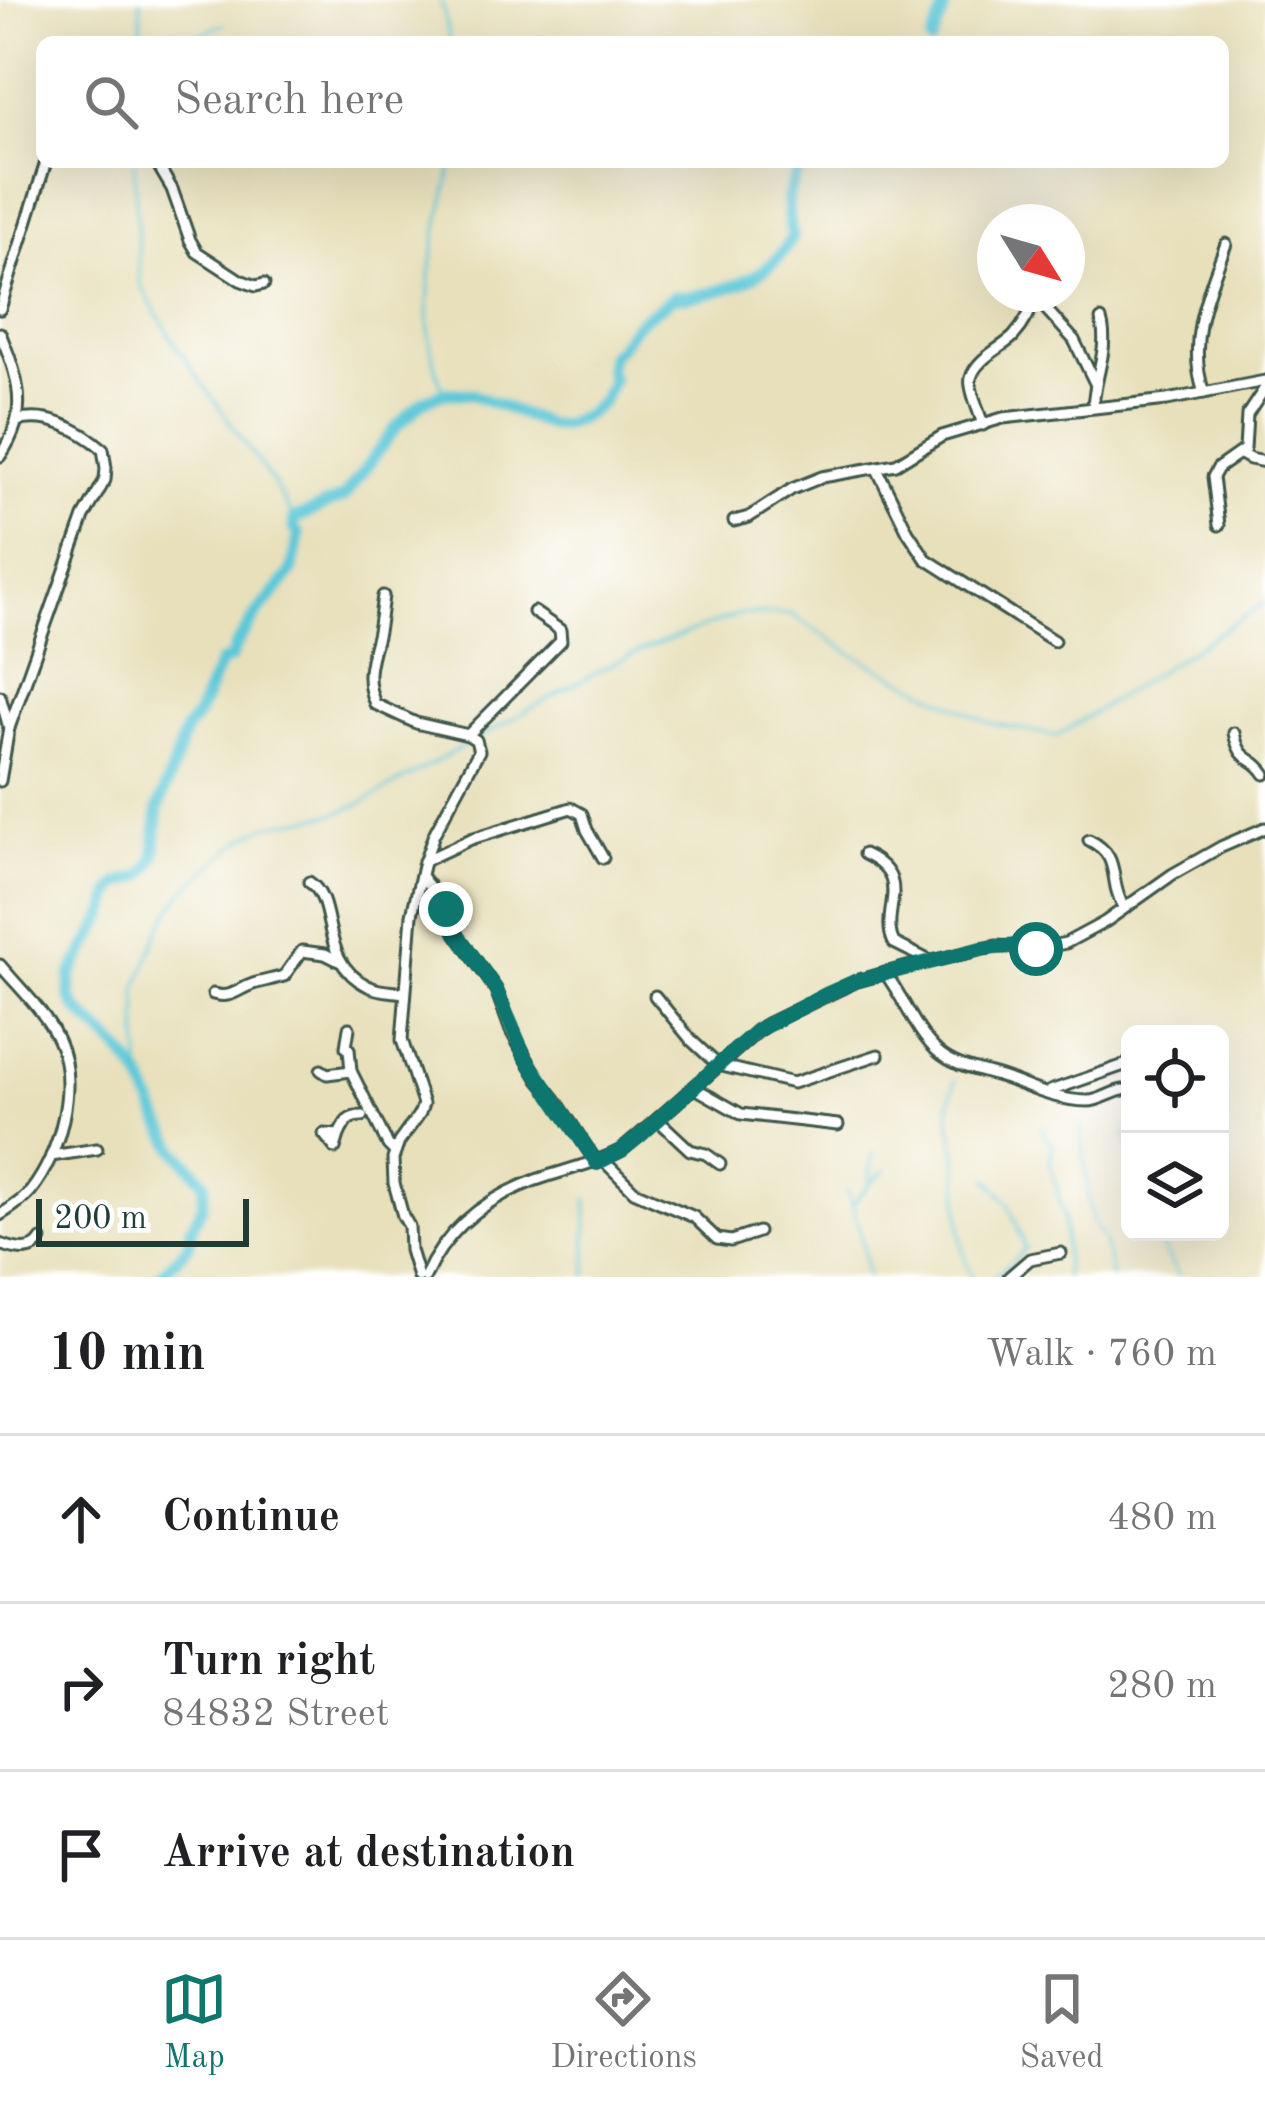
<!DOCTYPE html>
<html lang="en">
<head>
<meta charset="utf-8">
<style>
	:root { --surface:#fff; --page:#f6f6f6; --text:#202124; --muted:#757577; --line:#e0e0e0; --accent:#0f766e }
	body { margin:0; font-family:"Old Standard TT",serif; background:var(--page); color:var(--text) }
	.controls { position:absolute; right:36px; bottom:36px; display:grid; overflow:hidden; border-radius:18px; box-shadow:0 12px 48px #0002 }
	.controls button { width:108px; height:108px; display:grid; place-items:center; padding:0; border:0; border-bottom:3px solid var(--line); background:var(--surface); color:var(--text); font:60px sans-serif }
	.compass { position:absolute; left:977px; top:204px; width:108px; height:108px; border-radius:50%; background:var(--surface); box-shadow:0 12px 48px #0002; rotate:127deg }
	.scale { position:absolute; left:36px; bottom:30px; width:213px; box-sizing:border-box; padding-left:12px; border:6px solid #1f3d34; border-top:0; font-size:33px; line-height:42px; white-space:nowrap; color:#1f3d34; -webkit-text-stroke:9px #fff; paint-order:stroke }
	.stop { position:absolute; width:36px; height:36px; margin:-27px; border:9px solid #0f766e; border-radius:50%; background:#fff }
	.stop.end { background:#0f766e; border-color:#fff; box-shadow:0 3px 12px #0008 }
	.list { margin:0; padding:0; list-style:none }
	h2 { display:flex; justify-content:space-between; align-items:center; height:156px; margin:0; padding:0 48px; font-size:51px }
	h2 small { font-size:39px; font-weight:400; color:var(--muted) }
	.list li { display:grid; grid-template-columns:78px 1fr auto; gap:36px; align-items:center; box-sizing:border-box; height:168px; padding:0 48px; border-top:3px solid var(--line) }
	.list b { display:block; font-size:45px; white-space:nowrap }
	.list p { margin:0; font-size:39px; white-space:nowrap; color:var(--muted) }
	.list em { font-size:39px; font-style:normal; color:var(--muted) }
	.icon { flex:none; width:66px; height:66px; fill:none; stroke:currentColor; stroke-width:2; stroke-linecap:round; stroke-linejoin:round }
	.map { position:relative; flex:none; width:1265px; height:1277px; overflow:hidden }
	.search { position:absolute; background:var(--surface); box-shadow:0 12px 48px #0002; left:36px; right:36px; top:36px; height:132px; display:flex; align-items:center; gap:30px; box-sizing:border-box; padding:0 42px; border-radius:18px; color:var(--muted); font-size:45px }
	.sheet { height:660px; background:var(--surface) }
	nav { display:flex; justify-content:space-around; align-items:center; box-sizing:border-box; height:168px; border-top:3px solid var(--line); background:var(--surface); font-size:33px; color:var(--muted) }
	nav a { display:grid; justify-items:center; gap:6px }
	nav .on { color:var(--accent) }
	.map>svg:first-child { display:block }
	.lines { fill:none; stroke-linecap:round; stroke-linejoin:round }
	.stream { stroke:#5dc8d8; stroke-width:3 }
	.river { stroke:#5dc8d8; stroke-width:12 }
	.minor-casing { stroke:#3d5548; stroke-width:15 }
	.minor { stroke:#fff; stroke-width:9 }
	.route { stroke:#0f766e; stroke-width:15 }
</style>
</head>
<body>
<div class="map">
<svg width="1265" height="1277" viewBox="0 0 1265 1277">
	<rect width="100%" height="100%" fill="#fff"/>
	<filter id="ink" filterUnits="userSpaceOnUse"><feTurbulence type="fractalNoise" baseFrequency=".00833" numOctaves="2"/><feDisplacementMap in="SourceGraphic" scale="24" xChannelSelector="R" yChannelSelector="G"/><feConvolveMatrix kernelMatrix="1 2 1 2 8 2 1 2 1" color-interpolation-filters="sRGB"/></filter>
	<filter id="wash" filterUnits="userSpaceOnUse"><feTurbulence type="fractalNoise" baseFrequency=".004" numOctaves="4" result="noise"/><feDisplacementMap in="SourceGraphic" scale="48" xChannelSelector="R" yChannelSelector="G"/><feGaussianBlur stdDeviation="2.7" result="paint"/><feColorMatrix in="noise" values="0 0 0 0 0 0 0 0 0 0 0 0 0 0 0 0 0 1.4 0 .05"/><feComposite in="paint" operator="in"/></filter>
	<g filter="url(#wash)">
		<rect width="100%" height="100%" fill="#e8e0bb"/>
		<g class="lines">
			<g class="stream">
				<path d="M 140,0 L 142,42"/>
				<path d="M 441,0 L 450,42"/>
				<path d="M 185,42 L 224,24"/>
				<path d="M 134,162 L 140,284 L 178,349 L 273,483 L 294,519"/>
				<path d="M 443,393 C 439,378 434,363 431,348 C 421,285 439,223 453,162"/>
				<path d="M 141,1077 L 137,989 L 160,928 L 181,894 L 237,843 L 265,826 L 334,814 L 360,804 L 604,668 L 647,648 L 740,614 L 791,614 L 856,656 L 989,723 L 1057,736 L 1265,603"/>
				<path d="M 955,1081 C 953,1090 949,1100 949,1109 C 948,1123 955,1140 957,1155 C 962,1195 954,1240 972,1277"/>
				<path d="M 1081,1126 L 1090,1209 L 1094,1225 L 1105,1244 L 1112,1277"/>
				<path d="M 1042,1127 L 1045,1137 L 1053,1143 L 1050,1163 L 1064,1217 L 1065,1277"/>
				<path d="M 1125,1133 L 1130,1150"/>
				<path d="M 988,1178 L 1009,1204 L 1025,1248 C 1017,1260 1004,1266 995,1277"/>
				<path d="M 872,1181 L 885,1170"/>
				<path d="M 847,1190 C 857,1218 865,1246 867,1277"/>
				<path d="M 587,1199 L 587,1277"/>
				<path d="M 852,1205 L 869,1184 L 873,1153"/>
				<path d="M 1154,1232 L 1179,1277"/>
			</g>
			<g class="river">
				<path d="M 931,42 L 944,11 L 944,0"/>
				<path d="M 159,1277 L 189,1245 L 192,1227 L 202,1206 L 205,1183 L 175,1148 L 158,1117 L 141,1077 L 120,1050 L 77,1009 L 70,997 L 71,975 L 106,914 L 112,893 L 119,884 L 142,876 L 151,865 L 155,855 L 158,810 L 186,729 L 197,716 L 220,663 L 231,658 L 236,645 L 257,614 L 292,572 L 299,534 L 294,528 L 294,519 L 344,497 L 397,426 L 424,401 L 443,393 L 471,394 L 548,425 L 564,425 L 586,415 L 602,402 L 612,379 L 609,370 L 610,355 C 623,346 627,332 639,322 C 649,312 663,308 673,297 C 709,297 749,285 775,261 C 782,254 787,244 793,236 C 784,208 786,184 806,162"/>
			</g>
		</g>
	</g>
	<g filter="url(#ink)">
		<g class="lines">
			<g class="minor-casing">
				<g id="minor">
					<path d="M 156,162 L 172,189 L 190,240 L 197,252 L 240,280 L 256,286 L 264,284"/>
					<path d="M 1035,297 L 1074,340 L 1095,383"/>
					<path d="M 0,309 L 46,162"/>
					<path d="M 0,333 C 18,377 31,413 0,456"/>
					<path d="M 1204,393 C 1186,341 1208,292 1226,244"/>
					<path d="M 1093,407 C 1094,378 1110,348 1101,320"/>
					<path d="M 983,425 C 980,414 968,386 971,378 C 976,359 1000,349 1013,337 C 1025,324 1032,310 1036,294"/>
					<path d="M 1241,454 L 1250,459 L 1265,462"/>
					<path d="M 877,469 L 908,532 L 926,559 L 1054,641"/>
					<path d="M 734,521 L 749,517 L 792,489 L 822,477 L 896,464 L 942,436 L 1003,418 L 1167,400 L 1265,381"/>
					<path d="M 1219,525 L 1213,477 L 1218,468 L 1245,449 L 1247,415 L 1265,388"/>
					<path d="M 383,596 C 381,609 380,623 377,636 C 370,662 364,678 375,704 L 416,723 L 468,735 L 476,740 L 479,751 L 434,834 L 423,866 L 412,915 L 402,1040 L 423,1104 L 420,1113 L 399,1142 L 393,1159 L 394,1183 L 403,1216 L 409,1226 L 410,1250 L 418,1277"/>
					<path d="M 0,696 L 9,728 L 0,781"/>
					<path d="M 9,728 L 84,517 L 105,480 L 106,468 L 103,449 C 80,429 47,413 17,421"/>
					<path d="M 1234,733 C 1241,765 1252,754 1265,774"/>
					<path d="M 468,735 L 561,641 L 560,630 L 534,612"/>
					<path d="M 1089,840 C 1123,857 1107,879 1124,908"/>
					<path d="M 864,854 C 917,879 878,911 894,943 L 930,961"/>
					<path d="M 424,861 L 471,839 L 571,808 L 582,814 L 587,830 L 603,858"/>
					<path d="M 421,876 L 438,897 L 457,934 L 496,990 L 511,1031 L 539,1080 L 555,1099 L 597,1163"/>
					<path d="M 309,882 C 339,901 317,961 368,986 C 379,992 393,991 405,993"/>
					<path d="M 0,965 C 20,989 45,1011 58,1040 C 79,1084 60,1155 30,1192 C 21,1202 11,1208 0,1215"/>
					<path d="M 885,973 C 904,998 914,1029 937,1051 C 957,1069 982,1070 1007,1079 C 1033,1089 1059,1101 1088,1101 C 1100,1101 1111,1092 1123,1090"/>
					<path d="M 213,994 C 231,999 236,990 253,984 C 263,981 274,979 284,976 L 302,951 L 325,954 L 341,962"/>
					<path d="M 655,996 L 692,1041 L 718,1065 L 793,1083 L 878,1055"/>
					<path d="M 349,1028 L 346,1047 L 349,1049 L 351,1071 L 388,1145 L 395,1152"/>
					<path d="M 1177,1034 L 1179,1033"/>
					<path d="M 321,1070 L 327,1074 L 351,1071"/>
					<path d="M 695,1088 L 741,1114 L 838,1125"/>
					<path d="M 1050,1091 L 1130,1063"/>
					<path d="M 658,1120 L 690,1150 L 706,1154 L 720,1164"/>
					<path d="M 339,1135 L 335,1148 L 324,1134 L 339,1135 C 345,1122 348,1116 363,1116"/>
					<path d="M 51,1156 L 97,1149"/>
					<path d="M 603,1160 L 634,1191 L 694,1217 L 717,1239 L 731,1241 L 758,1232"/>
					<path d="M 0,1244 C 14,1249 32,1255 41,1240"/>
					<path d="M 425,1277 C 449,1223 495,1192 551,1175 C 576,1167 598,1162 622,1150 L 765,1025 L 857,981 L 911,966 L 996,946 L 1036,949 L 1066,943 L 1105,922 L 1173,874 L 1221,847 L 1265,828"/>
					<path d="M 1009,1277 L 1030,1259 L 1061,1253"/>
				</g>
			</g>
			<use href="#minor" class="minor"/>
		</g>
	</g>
	<g class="lines" filter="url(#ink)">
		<path class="route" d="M 446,909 L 457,934 L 496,989 L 525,1057 L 597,1163 L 622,1150 L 641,1135 L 756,1031 L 829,993 L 856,981 L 980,949 L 1012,946 L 1036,949"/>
	</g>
</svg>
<div class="controls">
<button><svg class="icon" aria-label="locate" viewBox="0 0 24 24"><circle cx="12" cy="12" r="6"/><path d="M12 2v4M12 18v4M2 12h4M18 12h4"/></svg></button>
<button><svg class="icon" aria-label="layers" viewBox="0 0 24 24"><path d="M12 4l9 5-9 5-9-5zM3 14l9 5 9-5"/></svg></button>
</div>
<svg class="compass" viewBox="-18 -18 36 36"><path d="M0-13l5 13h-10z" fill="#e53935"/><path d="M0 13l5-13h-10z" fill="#757577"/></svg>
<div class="scale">200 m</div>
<div class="stop" style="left:1036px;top:949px"></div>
<div class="stop end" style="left:446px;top:909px"></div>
<div class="search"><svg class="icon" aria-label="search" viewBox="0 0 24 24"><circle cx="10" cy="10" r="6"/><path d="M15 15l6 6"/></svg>Search here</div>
</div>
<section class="sheet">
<h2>10 min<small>Walk · 760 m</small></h2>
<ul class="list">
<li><svg class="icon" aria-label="ahead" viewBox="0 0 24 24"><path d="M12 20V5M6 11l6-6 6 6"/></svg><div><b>Continue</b></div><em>480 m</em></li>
<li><svg class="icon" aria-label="right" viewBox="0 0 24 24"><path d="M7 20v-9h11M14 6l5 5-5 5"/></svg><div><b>Turn right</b><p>84832 Street</p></div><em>280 m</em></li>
<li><svg class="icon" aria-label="arrive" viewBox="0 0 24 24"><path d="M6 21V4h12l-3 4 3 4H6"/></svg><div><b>Arrive at destination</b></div></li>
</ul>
</section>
<nav>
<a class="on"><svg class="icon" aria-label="map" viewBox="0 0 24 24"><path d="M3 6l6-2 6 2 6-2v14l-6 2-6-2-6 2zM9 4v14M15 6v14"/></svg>Map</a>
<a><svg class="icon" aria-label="directions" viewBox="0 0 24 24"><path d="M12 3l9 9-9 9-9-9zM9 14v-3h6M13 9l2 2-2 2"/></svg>Directions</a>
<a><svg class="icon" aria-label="saved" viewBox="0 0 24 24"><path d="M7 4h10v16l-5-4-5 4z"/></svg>Saved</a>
</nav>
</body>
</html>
